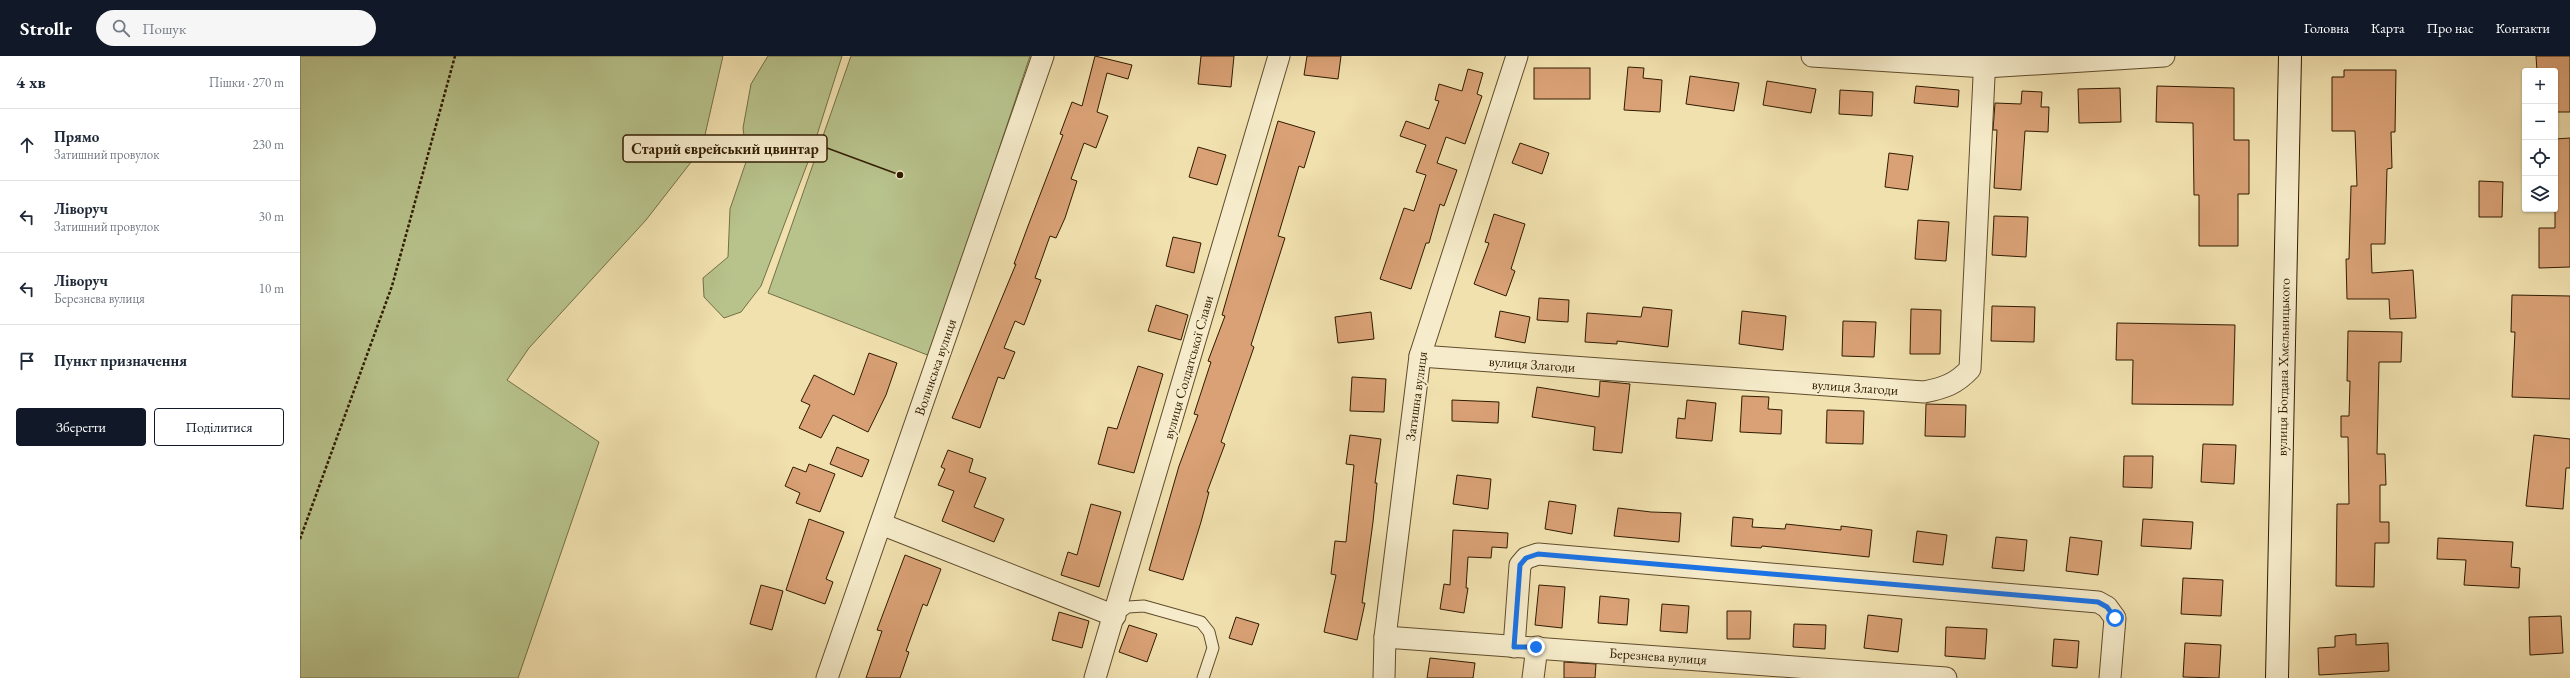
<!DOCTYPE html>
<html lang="uk">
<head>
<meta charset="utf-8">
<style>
	:root { --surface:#fff; --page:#f6f6f7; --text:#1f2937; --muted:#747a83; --line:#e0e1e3; --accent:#111827 }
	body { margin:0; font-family:"EB Garamond",serif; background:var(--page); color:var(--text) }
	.controls { position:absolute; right:12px; top:12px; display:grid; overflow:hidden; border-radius:4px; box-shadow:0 1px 3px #0004 }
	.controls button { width:36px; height:36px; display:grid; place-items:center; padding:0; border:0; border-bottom:1px solid var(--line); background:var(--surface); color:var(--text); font:20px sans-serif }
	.stop { position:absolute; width:12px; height:12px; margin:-9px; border:3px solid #1a73e8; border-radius:50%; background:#fff }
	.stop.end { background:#1a73e8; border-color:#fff; box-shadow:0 1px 4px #0008 }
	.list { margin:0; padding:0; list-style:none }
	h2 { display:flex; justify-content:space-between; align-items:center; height:52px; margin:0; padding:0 16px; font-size:17px }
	h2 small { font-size:13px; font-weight:400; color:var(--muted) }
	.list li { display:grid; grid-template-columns:26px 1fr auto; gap:12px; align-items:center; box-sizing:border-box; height:72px; padding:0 16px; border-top:1px solid var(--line) }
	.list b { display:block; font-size:15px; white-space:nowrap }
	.list p { margin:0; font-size:13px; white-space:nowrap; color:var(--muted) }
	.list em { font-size:13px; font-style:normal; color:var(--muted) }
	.actions { display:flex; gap:8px; padding:12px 16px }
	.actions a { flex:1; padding:9px 0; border:1px solid var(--accent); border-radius:4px; text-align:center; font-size:14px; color:var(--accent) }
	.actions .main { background:var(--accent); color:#fff }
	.icon { flex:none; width:22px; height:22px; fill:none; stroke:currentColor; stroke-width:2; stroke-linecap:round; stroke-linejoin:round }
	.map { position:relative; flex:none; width:2270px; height:622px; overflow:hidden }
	header { display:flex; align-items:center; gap:24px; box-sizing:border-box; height:56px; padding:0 20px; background:var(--accent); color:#fff }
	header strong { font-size:19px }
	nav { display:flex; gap:22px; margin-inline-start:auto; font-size:14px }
	.search { width:280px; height:36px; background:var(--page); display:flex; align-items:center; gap:10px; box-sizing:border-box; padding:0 14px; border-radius:22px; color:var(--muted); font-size:15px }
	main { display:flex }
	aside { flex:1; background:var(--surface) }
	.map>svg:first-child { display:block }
	.green { fill:#b8c38c; stroke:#746f46 }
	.building { fill:#d9a175; stroke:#301b00 }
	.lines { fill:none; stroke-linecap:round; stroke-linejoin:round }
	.lane-casing { stroke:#604c2c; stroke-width:13 }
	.street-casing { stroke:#604c2c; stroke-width:23 }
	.secondary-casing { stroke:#301b00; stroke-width:24 }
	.path { stroke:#301b00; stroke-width:2.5; stroke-dasharray:3 2; stroke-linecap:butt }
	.lane { stroke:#f6eccb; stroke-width:11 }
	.street { stroke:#f6eccb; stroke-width:21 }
	.secondary { stroke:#f6eccb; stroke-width:22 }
	.route { stroke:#1a73e8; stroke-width:5 }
	.labels { text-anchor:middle; stroke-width:3.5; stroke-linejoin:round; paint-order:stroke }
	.street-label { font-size:14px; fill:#301b00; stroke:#f6eccb }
	.leader { fill:none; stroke:#301b00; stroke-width:1.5 }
	.callout-dot { fill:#301b00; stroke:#f6eccb; stroke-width:1.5 }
	.callout { fill:#f6eccb; stroke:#301b00; stroke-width:1.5 }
	.callout-label { font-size:15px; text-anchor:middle; font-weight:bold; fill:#301b00 }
</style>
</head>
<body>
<header>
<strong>Strollr</strong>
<div class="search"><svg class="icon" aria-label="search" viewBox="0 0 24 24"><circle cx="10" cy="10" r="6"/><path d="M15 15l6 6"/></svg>Пошук</div>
<nav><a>Головна</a><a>Карта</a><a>Про нас</a><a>Контакти</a></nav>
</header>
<main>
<aside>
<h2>4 хв<small>Пішки · 270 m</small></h2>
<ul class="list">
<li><svg class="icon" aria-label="ahead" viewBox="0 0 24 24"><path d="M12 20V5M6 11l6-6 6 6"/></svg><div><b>Прямо</b><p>Затишний провулок</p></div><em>230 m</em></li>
<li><svg class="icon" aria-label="left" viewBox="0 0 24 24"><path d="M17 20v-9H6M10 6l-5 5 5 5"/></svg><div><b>Ліворуч</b><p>Затишний провулок</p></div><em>30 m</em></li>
<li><svg class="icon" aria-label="left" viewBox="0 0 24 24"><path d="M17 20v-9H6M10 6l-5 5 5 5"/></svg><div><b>Ліворуч</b><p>Березнева вулиця</p></div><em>10 m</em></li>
<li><svg class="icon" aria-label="arrive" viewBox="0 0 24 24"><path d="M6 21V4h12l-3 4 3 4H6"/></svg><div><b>Пункт призначення</b></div></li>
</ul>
<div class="actions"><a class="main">Зберегти</a><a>Поділитися</a></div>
</aside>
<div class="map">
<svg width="2270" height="622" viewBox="0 0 2270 622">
	<rect width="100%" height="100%" fill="#f1e1af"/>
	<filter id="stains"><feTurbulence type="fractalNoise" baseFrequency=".005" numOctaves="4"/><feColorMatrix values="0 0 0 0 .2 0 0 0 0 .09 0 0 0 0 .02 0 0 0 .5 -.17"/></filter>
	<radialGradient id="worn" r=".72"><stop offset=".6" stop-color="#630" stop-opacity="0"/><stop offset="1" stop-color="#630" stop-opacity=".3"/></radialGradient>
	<g class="green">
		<path d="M 0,0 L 423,0 L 402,92 L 346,164 L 229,292 L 207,324 L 299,386 L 218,622 L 0,622 Z"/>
		<path d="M 468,0 L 542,0 L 511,98 L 461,230 L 441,256 L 424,262 L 404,241 L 403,222 L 428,201 L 430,153 L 447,103 L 443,72 L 451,28 Z"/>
		<path d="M 551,0 L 730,0 L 630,300 L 468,237 Z"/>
	</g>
	<g class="building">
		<path d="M 795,0 L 832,9 L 828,23 L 807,17 L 797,56 L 808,60 L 796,92 L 784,87 L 771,123 L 777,125 L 765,162 L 756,182 L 750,180 L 735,222 L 741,224 L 724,269 L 715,265 L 704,292 L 715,296 L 704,323 L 698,321 L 680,372 L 652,362 L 716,208 L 714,208 L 728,170 L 763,79 L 760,78 L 772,46 L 782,50 Z"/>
		<path d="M 901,0 L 934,0 L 931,31 L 898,28 Z"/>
		<path d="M 1007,0 L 1041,0 L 1038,23 L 1004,19 Z"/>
		<path d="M 2236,0 L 2270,0 L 2270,56 L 2255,56 L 2255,15 L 2237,15 Z"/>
		<path d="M 1328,11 L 1344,12 L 1343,22 L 1362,24 L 1360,56 L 1324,54 Z"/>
		<rect x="1234" y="12" width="56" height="31"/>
		<path d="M 1168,13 L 1183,17 L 1177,38 L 1182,40 L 1165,88 L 1146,81 L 1137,107 L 1157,114 L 1144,150 L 1140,148 L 1129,187 L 1126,187 L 1111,233 L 1080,223 L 1104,152 L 1114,155 L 1126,119 L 1116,116 L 1126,89 L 1100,80 L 1106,65 L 1129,73 L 1139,45 L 1135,44 L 1139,28 L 1162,35 Z"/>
		<path d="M 2044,14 L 2096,14 L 2095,76 L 2091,76 L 2092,112 L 2087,113 L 2085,188 L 2071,188 L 2072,217 L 2113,214 L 2116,262 L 2090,263 L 2089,243 L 2047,243 L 2046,203 L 2049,203 L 2051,130 L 2057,130 L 2055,75 L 2032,75 L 2032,21 L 2044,21 Z"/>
		<path d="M 1390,20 L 1439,27 L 1434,55 L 1386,48 Z"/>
		<path d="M 1467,25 L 1516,33 L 1511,57 L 1463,49 Z"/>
		<path d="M 1616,30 L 1659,34 L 1658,51 L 1614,47 Z"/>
		<path d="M 1857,30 L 1934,32 L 1934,84 L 1949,84 L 1949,138 L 1938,138 L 1938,190 L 1899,190 L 1899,139 L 1894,139 L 1893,67 L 1856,66 Z"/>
		<path d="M 1820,32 L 1821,66 L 1779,67 L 1778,33 Z"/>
		<path d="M 1540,34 L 1573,36 L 1572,60 L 1539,58 Z"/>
		<path d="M 1722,35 L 1742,36 L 1741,51 L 1749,51 L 1748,76 L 1725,75 L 1721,134 L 1694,132 L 1697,74 L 1693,74 L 1695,47 L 1721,48 Z"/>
		<path d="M 978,65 L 1015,76 L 1004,112 L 999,110 L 978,180 L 985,182 L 951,289 L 954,291 L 921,386 L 925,388 L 907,436 L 909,436 L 901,466 L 883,524 L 849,514 L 879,410 L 898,359 L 894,358 L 911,306 L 908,305 L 925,260 L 922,259 Z"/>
		<path d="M 2270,82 L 2270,211 L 2239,212 L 2239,172 L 2255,172 L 2255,83 Z"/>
		<path d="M 1220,87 L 1249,97 L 1242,118 L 1212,107 Z"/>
		<path d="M 898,91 L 926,99 L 917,129 L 889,121 Z"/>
		<path d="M 1589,97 L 1613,100 L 1608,134 L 1585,131 Z"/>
		<path d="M 2179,125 L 2203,126 L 2202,161 L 2179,161 Z"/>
		<path d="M 1194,158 L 1225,168 L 1211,213 L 1215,215 L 1206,240 L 1174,228 L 1189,187 L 1185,186 Z"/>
		<path d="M 1694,160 L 1728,161 L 1726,201 L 1692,199 Z"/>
		<path d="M 1618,164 L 1649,166 L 1646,205 L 1615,203 Z"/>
		<path d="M 873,181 L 901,187 L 894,217 L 866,210 Z"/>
		<path d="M 2212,239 L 2270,240 L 2270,343 L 2212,341 L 2215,276 L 2211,276 Z"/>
		<path d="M 1239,242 L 1269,244 L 1268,266 L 1237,264 Z"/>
		<path d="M 856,249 L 888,259 L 881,284 L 848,275 Z"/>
		<path d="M 1692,250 L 1735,251 L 1734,286 L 1691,285 Z"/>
		<path d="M 1343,251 L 1372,254 L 1368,291 L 1317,285 L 1317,288 L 1285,286 L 1287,257 L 1341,261 Z"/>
		<path d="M 1611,253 L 1641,254 L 1640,298 L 1610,298 Z"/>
		<path d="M 1200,255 L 1230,261 L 1225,287 L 1195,281 Z"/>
		<path d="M 1442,255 L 1486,260 L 1483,294 L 1439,288 Z"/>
		<path d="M 1071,256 L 1074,283 L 1038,287 L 1035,261 Z"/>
		<path d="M 1543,265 L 1576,266 L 1574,301 L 1542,300 Z"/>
		<path d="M 1817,267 L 1935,269 L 1933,349 L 1832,348 L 1833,304 L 1816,304 Z"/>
		<path d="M 2048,275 L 2102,276 L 2101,306 L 2079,306 L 2077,398 L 2085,398 L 2086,429 L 2080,429 L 2080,466 L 2089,466 L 2089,487 L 2075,487 L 2074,531 L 2036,530 L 2037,448 L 2049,448 L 2048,381 L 2041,381 L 2041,360 L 2049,360 L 2050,325 L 2047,325 Z"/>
		<path d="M 569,297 L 597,307 L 586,339 L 568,376 L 533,359 L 521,382 L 499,372 L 510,349 L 501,345 L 514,319 L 554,339 Z"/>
		<path d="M 838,310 L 863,318 L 834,417 L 798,408 L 808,371 L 817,373 Z"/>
		<path d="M 1052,321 L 1086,323 L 1084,356 L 1050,355 Z"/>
		<path d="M 1300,325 L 1330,328 L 1322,397 L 1293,394 L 1295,371 L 1232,361 L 1237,331 L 1299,341 Z"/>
		<path d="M 1442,340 L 1469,341 L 1468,353 L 1482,354 L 1481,378 L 1440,376 Z"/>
		<path d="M 1152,344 L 1199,346 L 1198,367 L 1152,365 Z"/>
		<path d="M 1387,344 L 1416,347 L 1412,385 L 1376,382 L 1378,362 L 1385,363 Z"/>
		<path d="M 1626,348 L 1666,349 L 1665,381 L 1625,380 Z"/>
		<path d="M 1527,354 L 1564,355 L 1563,388 L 1526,387 Z"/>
		<path d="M 1050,379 L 1081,383 L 1075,427 L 1077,427 L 1073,466 L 1062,547 L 1065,547 L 1057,584 L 1024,576 L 1036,519 L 1031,518 L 1035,485 L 1046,486 L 1054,409 L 1046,408 Z"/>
		<path d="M 2234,379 L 2270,383 L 2270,412 L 2266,412 L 2263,453 L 2226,450 Z"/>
		<path d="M 1903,388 L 1936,389 L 1934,428 L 1901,426 Z"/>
		<path d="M 537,391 L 569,404 L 562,421 L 530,408 Z"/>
		<path d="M 648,394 L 673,403 L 669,416 L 686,422 L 674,451 L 704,463 L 694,486 L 642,465 L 654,435 L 638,429 L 645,413 L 641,411 Z"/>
		<path d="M 1824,400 L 1853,400 L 1852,432 L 1823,431 Z"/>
		<path d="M 509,408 L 535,418 L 520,456 L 496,447 L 500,437 L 485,430 L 493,411 L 506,416 Z"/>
		<path d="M 1157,419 L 1191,423 L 1188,453 L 1153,448 Z"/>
		<path d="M 1249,445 L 1276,449 L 1272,478 L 1245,473 Z"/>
		<path d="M 791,448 L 821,456 L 799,531 L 761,519 L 768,496 L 777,499 Z"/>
		<path d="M 1318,452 L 1351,456 L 1381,457 L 1379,486 L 1314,480 Z"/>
		<path d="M 1433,461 L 1453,463 L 1452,471 L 1485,473 L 1486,468 L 1541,474 L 1541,470 L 1572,474 L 1569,501 L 1462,490 L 1461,492 L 1431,490 Z"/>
		<path d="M 509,463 L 544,476 L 526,523 L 533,526 L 525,548 L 486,534 Z"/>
		<path d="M 1843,463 L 1893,466 L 1891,493 L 1841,490 Z"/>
		<path d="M 1153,474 L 1208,477 L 1207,492 L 1192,491 L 1191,502 L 1168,501 L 1166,532 L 1168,532 L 1164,557 L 1140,553 L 1144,528 L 1150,529 Z"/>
		<path d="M 1617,475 L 1647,479 L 1643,509 L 1613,506 Z"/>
		<path d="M 1696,481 L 1727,484 L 1724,515 L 1692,512 Z"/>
		<path d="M 1770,481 L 1802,485 L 1798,519 L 1766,515 Z"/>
		<path d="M 2138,482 L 2213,486 L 2211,511 L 2220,512 L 2219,532 L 2164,529 L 2166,504 L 2137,503 Z"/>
		<path d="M 605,499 L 641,513 L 627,550 L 623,548 L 606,595 L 609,596 L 600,622 L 566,622 L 582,575 L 577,574 Z"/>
		<path d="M 1883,522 L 1923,524 L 1921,560 L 1881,558 Z"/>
		<path d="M 461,529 L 483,535 L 472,574 L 450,568 Z"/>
		<path d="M 1239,529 L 1265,531 L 1262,572 L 1235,569 Z"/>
		<path d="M 1300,540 L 1329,543 L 1327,569 L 1298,567 Z"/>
		<path d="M 1362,548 L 1389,550 L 1387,577 L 1360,575 Z"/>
		<path d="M 1427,555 L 1451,555 L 1450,583 L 1427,583 Z"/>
		<path d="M 759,556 L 789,565 L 782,592 L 752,584 Z"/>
		<path d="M 1568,559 L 1602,563 L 1598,596 L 1564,592 Z"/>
		<path d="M 2261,560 L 2263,597 L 2230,599 L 2229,561 Z"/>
		<path d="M 936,561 L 959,568 L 952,589 L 929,582 Z"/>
		<path d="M 1494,568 L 1526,569 L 1525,593 L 1493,591 Z"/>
		<path d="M 829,569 L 857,578 L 847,606 L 819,596 Z"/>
		<path d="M 1646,571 L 1687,573 L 1685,603 L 1645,600 Z"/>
		<path d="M 2056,578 L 2056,589 L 2088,587 L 2089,615 L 2019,619 L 2018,592 L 2035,591 L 2035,580 Z"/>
		<path d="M 1754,583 L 1779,585 L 1777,612 L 1752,610 Z"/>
		<path d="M 1885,587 L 1921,589 L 1919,622 L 1883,621 Z"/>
		<path d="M 1130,602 L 1175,607 L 1173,622 L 1127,622 Z"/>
		<path d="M 1264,606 L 1296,608 L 1295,622 L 1264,622 Z"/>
	</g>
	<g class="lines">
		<g class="lane-casing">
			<path id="lane" d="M 815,560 L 828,551 L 844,550 L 901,566 L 909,576 L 913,592 L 903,622"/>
		</g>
		<g class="street-casing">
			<g id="street">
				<path d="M 1512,0 L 1685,11 L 1864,0"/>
				<path d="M 1120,300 L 1624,336 C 1644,332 1656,328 1670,313 L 1685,0"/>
				<path d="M 581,468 L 815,560"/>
				<path d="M 1085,581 L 1646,622"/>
				<path d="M 1214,591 L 1220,509 L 1226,502 L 1238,498 L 1798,546 L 1807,551 L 1815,562 L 1810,622"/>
				<path d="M 527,622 L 743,0"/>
				<path d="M 795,622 L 979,0"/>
				<path d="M 1084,622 L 1085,581 L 1120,300 L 1217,0"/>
				<path d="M 1233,622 L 1237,591"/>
			</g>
		</g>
		<g class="secondary-casing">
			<path id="secondary" d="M 1977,622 L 1990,0"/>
		</g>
		<path class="path" d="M 0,483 L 92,230 L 155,0"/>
		<use href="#lane" class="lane"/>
		<use href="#street" class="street"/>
		<use href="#secondary" class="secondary"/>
	</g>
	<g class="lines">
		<path class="route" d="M 1236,591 L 1214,591 L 1220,509 L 1226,502 L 1238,498 L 1798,546 L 1807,551 L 1815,562"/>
	</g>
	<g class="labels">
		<g class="street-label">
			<text transform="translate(1232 308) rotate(4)" y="5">вулиця Злагоди</text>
			<text transform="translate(635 311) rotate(-71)" y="5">Волинська вулиця</text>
			<text transform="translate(888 311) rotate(-74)" y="5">вулиця Солдатської Слави</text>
			<text transform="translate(1983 311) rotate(-89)" y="5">вулиця Богдана Хмельницького</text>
			<text transform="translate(1555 331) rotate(4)" y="5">вулиця Злагоди</text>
			<text transform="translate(1116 340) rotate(-82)" y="5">Затишна вулиця</text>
			<text transform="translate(1358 600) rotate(4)" y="5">Березнева вулиця</text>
		</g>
	</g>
	<path class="leader" d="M600 119L527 92"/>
	<circle class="callout-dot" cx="600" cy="119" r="4"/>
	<rect class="callout" x="323" y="79" width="204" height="27" rx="4"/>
	<g class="callout-label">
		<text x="425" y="98">Старий єврейський цвинтар</text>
	</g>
	<rect width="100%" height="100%" filter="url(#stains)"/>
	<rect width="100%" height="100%" fill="url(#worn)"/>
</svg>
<div class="controls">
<button>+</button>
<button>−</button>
<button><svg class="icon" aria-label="locate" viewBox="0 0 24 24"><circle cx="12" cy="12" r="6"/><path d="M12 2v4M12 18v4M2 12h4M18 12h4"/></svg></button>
<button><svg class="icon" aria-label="layers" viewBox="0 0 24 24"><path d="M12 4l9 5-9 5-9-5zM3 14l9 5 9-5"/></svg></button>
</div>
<div class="stop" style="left:1815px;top:562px"></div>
<div class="stop end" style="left:1236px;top:591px"></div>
</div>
</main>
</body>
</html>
